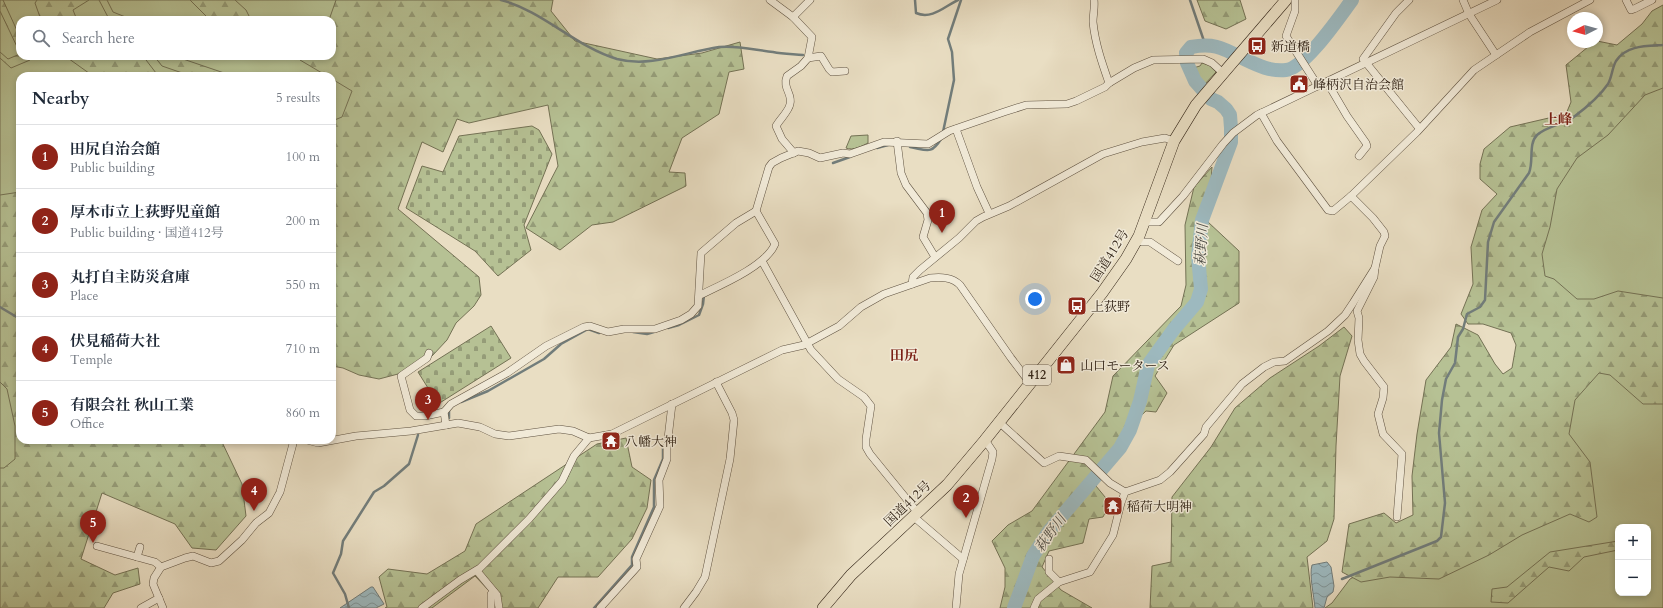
<!DOCTYPE html>
<html lang="en">
<head>
<meta charset="utf-8">
<style>
	:root { --surface:#fff; --page:#f2f2f3; --text:#1f2937; --muted:#747a83; --line:#e0e1e3; --accent:#8f2418 }
	body { margin:0; font-family:Cardo,"Noto Serif JP",serif; background:var(--page); color:var(--text) }
	.controls { position:absolute; right:12px; bottom:12px; display:grid; overflow:hidden; border-radius:8px; box-shadow:0 2px 6px #0003 }
	.controls button { width:36px; height:36px; display:grid; place-items:center; padding:0; border:0; border-bottom:1px solid var(--line); background:var(--surface); color:var(--text); font:20px sans-serif }
	.compass { position:absolute; left:1567px; top:12px; width:36px; height:36px; border-radius:50%; background:var(--surface); box-shadow:0 2px 6px #0003; rotate:264deg }
	.you { position:absolute; left:1035px; top:299px; width:14px; height:14px; margin:-10px; border:3px solid #fff; border-radius:50%; background:#1a73e8; box-shadow:0 0 0 6px #1a73e833 }
	.badge { display:grid; place-items:center; width:26px; height:26px; border-radius:50%; background:var(--accent); color:#fff; font-size:13px; font-weight:700 }
	.pin { position:absolute; translate:-50% -33px; filter:drop-shadow(0 1px 2px #0008) }
	.pin::after { content:''; position:absolute; top:21px; width:14px; height:12px; background:inherit; clip-path:polygon(0 0,100% 0,50% 100%) }
	.list { margin:0; padding:0; list-style:none }
	h2 { display:flex; justify-content:space-between; align-items:center; height:52px; margin:0; padding:0 16px; font-size:17px }
	h2 small { font-size:13px; font-weight:400; color:var(--muted) }
	.list li { display:grid; grid-template-columns:26px 1fr auto; gap:12px; align-items:center; box-sizing:border-box; height:64px; padding:0 16px; border-top:1px solid var(--line) }
	.list b { display:block; font-size:15px; white-space:nowrap }
	.list p { margin:0; font-size:13px; white-space:nowrap; color:var(--muted) }
	.list em { font-size:13px; font-style:normal; color:var(--muted) }
	.icon { flex:none; width:22px; height:22px; fill:none; stroke:currentColor; stroke-width:2; stroke-linecap:round; stroke-linejoin:round }
	.map { position:relative; flex:none; width:1663px; height:608px; overflow:hidden }
	.search { position:absolute; background:var(--surface); box-shadow:0 2px 6px #0003; left:16px; top:16px; width:320px; height:44px; display:flex; align-items:center; gap:10px; box-sizing:border-box; padding:0 14px; border-radius:12px; color:var(--muted); font-size:15px }
	.panel { position:absolute; background:var(--surface); box-shadow:0 2px 6px #0003; left:16px; top:72px; width:320px; height:372px; border-radius:12px }
	.map>svg:first-child { display:block }
	.green { fill:#b6c194; stroke:#747255; fill-rule:evenodd }
	.forest { fill:url(#forest-firs); stroke:#747255 }
	.cemetery { fill:url(#cemetery-stones); stroke:#747255 }
	.water { fill:url(#water-waves); stroke:#727d7b }
	.lines { fill:none; stroke-linecap:round; stroke-linejoin:round }
	.stream { stroke:#727d7b; stroke-width:2.5 }
	.river { stroke:#9db9bf; stroke-width:14 }
	.minor-casing { stroke:#5f5241; stroke-width:8 }
	.highway-casing { stroke:#312316; stroke-width:12 }
	.minor { stroke:#f1ead8; stroke-width:7 }
	.highway { stroke:#e9dec3; stroke-width:11 }
	.labels { text-anchor:middle; stroke-width:3; stroke-linejoin:round; paint-order:stroke }
	.shield { fill:#f1ead8; stroke:#6b5f50; stroke-width:1 }
	.shield-label { font-size:12px; font-weight:bold; fill:#312316 }
	.poi-label { font-size:13px; fill:#312316; stroke:#f1ead8; text-anchor:start }
	.street-label { font-size:13px; fill:#312316; stroke:#f1ead8 }
	.neighbourhood-label { font-size:14px; font-weight:bold; fill:#7a1f14; stroke:#f1ead8 }
	.water-label { font-size:14px; font-style:italic; fill:#515049; stroke:#f1ead8 }
</style>
</head>
<body>
<div class="map">
<svg width="1663" height="608" viewBox="0 0 1663 608">
	<defs>
		<pattern id="forest-firs" width="22" height="20" patternUnits="userSpaceOnUse"><rect width="22" height="20" fill="#b6c194"/><path d="M5 1l3.5 6h-7zM16 11l3.5 6h-7z" fill="#959c78"/></pattern>
		<pattern id="cemetery-stones" width="16" height="16" patternUnits="userSpaceOnUse"><rect width="16" height="16" fill="#b6c194"/><path d="M2 7V4a2 2 0 0 1 4 0v3zM10 15v-3a2 2 0 0 1 4 0v3z" fill="#959c78"/></pattern>
		<pattern id="water-waves" width="16" height="10" patternUnits="userSpaceOnUse"><rect width="16" height="10" fill="#9db9bf"/><path d="M0 5q4-4 8 0t8 0" fill="none" stroke="#81969a"/></pattern>
	</defs>
	<rect width="100%" height="100%" fill="#e9dec3"/>
	<filter id="stains"><feTurbulence type="fractalNoise" baseFrequency=".005" numOctaves="4"/><feColorMatrix values="0 0 0 0 .2 0 0 0 0 .09 0 0 0 0 .02 0 0 0 .5 -.17"/></filter>
	<radialGradient id="worn" r=".72"><stop offset=".6" stop-color="#630" stop-opacity="0"/><stop offset="1" stop-color="#630" stop-opacity=".3"/></radialGradient>
	<g class="green">
		<path d="M 0,0 L 394,0 L 340,127 L 332,130 L 332,76 L 20,76 L 20,198 L 0,215 ZM 20,20 L 332,20 L 332,56 L 20,56 Z"/>
		<path d="M 1202,63 L 1209,65 L 1216,72 L 1205,84 L 1193,69 L 1193,68 L 1200,66 Z"/>
		<path d="M 1663,67 L 1663,608 L 1325,608 L 1332,603 L 1350,579 L 1426,540 L 1524,415 L 1509,228 ZM 1618,527 L 1648,527 L 1648,593 L 1618,593 Z"/>
		<path d="M 868,135 L 868,143 C 862,146 853,151 846,148 L 851,136 Z"/>
		<path d="M 0,372 L 12,382 L 23,471 L 0,475 Z"/>
	</g>
	<g class="forest">
		<path d="M 0,0 L 3,0 L 20,37 L 20,53 L 0,11 Z"/>
		<path d="M 37,0 L 89,0 L 73,10 L 77,20 L 41,20 L 35,3 Z"/>
		<path d="M 99,0 L 107,0 L 113,12 L 133,20 L 113,20 L 109,19 Z"/>
		<path d="M 190,0 L 235,0 L 246,10 L 251,20 L 210,20 Z"/>
		<path d="M 336,0 L 553,0 L 551,11 L 575,41 L 657,59 L 702,53 L 740,42 L 744,69 L 729,72 L 719,114 L 682,138 L 669,172 L 685,173 L 686,186 L 613,222 L 592,225 L 560,250 L 526,228 L 558,166 L 548,105 L 469,123 L 457,119 L 443,152 L 422,142 L 398,209 L 479,277 L 481,295 L 474,306 L 456,323 L 447,340 L 432,356 L 398,374 L 379,379 L 359,375 L 343,368 L 332,366 L 332,121 L 342,117 L 352,91 L 332,79 L 332,76 L 327,76 L 300,60 L 300,56 L 332,56 L 332,20 L 329,20 Z"/>
		<path d="M 1197,0 L 1240,0 L 1246,19 L 1226,29 L 1205,21 Z"/>
		<path d="M 1663,5 L 1663,88 L 1645,95 L 1608,135 L 1577,158 L 1557,189 L 1550,227 L 1542,254 L 1545,276 L 1554,279 L 1577,299 L 1594,299 L 1618,291 L 1663,298 L 1663,404 L 1643,404 L 1610,375 L 1599,373 L 1575,400 L 1569,434 L 1590,462 L 1597,517 L 1589,522 L 1570,514 L 1522,535 L 1489,555 L 1439,579 L 1390,577 L 1361,582 L 1342,572 L 1349,524 L 1384,513 L 1396,523 L 1413,515 L 1412,476 L 1417,434 L 1426,380 L 1451,347 L 1456,324 L 1478,335 L 1495,364 L 1503,374 L 1512,368 L 1516,345 L 1511,333 L 1483,324 L 1468,324 L 1461,314 L 1473,284 L 1471,247 L 1482,210 L 1497,194 L 1480,179 L 1480,164 L 1484,149 L 1510,127 L 1566,114 L 1571,102 L 1566,65 L 1594,42 L 1597,41 L 1617,45 L 1642,24 L 1652,11 Z"/>
		<path d="M 0,52 L 8,59 L 20,54 L 20,56 L 29,56 L 30,60 L 11,68 L 0,58 Z"/>
		<path d="M 65,56 L 143,56 L 156,73 L 155,76 L 93,76 Z"/>
		<path d="M 154,56 L 179,56 L 183,59 L 233,76 L 191,76 L 162,66 Z"/>
		<path d="M 1212,167 L 1211,182 L 1206,197 L 1208,222 L 1239,251 L 1239,303 L 1174,345 L 1155,376 L 1167,393 L 1156,412 L 1146,411 L 1121,434 L 1096,486 L 1110,503 L 1103,517 L 1089,519 L 1083,543 L 1049,551 L 1042,567 L 1061,590 L 1092,608 L 1000,608 L 1005,587 L 1005,568 L 992,541 L 1008,525 L 1032,511 L 1105,412 L 1113,376 L 1181,306 L 1186,285 L 1185,225 L 1194,187 Z"/>
		<path d="M 20,192 L 20,440 L 221,440 L 242,484 L 246,516 L 216,550 L 192,548 L 175,524 L 102,493 L 81,559 L 115,575 L 138,568 L 140,584 L 113,593 L 104,608 L 0,608 L 0,468 L 4,468 L 15,459 L 15,426 L 7,389 L 0,382 L 0,195 Z"/>
		<path d="M 1344,327 L 1352,336 L 1340,376 L 1336,446 L 1334,519 L 1327,541 L 1307,557 L 1313,608 L 1150,608 L 1152,566 L 1171,562 L 1172,497 L 1211,447 L 1235,408 L 1270,378 L 1319,346 Z"/>
		<path d="M 626,438 L 632,467 L 651,480 L 647,508 L 632,539 L 598,577 L 558,577 L 538,608 L 495,608 L 495,597 L 475,576 L 432,608 L 385,608 L 387,607 L 379,577 L 388,569 L 427,574 L 465,551 L 476,524 L 597,444 Z"/>
		<path d="M 1618,541 L 1618,550 L 1584,557 L 1569,571 L 1549,567 L 1508,603 L 1491,602 L 1492,589 L 1507,587 L 1550,552 Z"/>
	</g>
	<g class="cemetery">
		<path d="M 532,126 L 539,130 L 552,154 L 524,225 L 531,250 L 498,276 L 475,251 L 406,208 L 422,166 L 443,172 L 459,136 Z"/>
		<path d="M 491,326 L 511,358 L 438,404 L 418,372 Z"/>
	</g>
	<g class="water">
		<path d="M 1327,562 L 1331,567 L 1334,586 L 1333,592 L 1327,597 L 1324,608 L 1315,608 C 1314,596 1309,575 1312,565 Z"/>
		<path d="M 371,587 L 373,587 L 384,604 L 376,608 L 340,608 Z"/>
	</g>
	<g class="lines">
		<g class="stream">
			<path d="M 501,0 C 543,11 576,47 617,59 C 651,68 685,52 719,47 C 737,45 755,50 773,52 C 783,54 793,54 803,55"/>
			<path d="M 915,0 L 916,13 C 932,20 945,6 958,0"/>
			<path d="M 1190,0 L 1205,44"/>
			<path d="M 943,132 L 954,80 L 952,52 L 948,39 L 961,0"/>
			<path d="M 910,147 C 927,150 931,155 941,139"/>
			<path d="M 877,148 L 888,145"/>
			<path d="M 833,163 L 850,157"/>
			<path d="M 0,307 L 20,319"/>
			<path d="M 668,328 L 679,325 L 699,315 L 703,304 L 704,295"/>
			<path d="M 633,332 L 647,334 L 654,332"/>
			<path d="M 461,402 L 488,391 L 544,359 L 561,344 L 588,329 L 599,333"/>
			<path d="M 449,411 L 449,418"/>
			<path d="M 1342,579 L 1437,541 L 1441,537 L 1445,503 L 1439,433 L 1442,400 L 1446,379 L 1455,363 L 1458,337 L 1463,329 L 1467,314 L 1480,307 L 1485,300 L 1488,242 L 1494,222 L 1529,173 C 1534,161 1528,144 1537,135 C 1548,125 1564,125 1575,116 C 1587,107 1599,97 1608,84 C 1612,77 1612,68 1616,61 C 1626,45 1647,46 1663,45"/>
			<path d="M 349,608 L 345,594 L 333,573 L 341,554 L 343,541 L 374,492 L 384,486 L 409,464 L 418,435"/>
			<path d="M 594,608 L 632,565 L 632,557 L 654,507 L 654,480 L 663,459 L 663,446"/>
		</g>
		<path class="river" d="M 1014,608 L 1033,556 L 1049,531 L 1120,448 L 1130,430 L 1140,401 L 1148,365 L 1174,329 L 1197,302 L 1201,289 L 1198,256 L 1202,220 L 1231,142 L 1231,128 L 1230,115 L 1226,109 L 1218,102 L 1211,99 L 1195,81 L 1187,63 L 1186,53 L 1191,47 C 1212,43 1221,47 1240,57 C 1255,64 1269,72 1286,70 C 1305,68 1340,16 1352,0"/>
		<g class="minor-casing">
			<g id="minor">
				<path d="M 770,0 L 793,17 L 812,37 L 808,58 L 821,56 L 829,69 L 832,72 L 845,71"/>
				<path d="M 1094,0 C 1095,7 1093,15 1093,22 C 1095,43 1102,63 1109,83"/>
				<path d="M 1295,0 L 1295,11 L 1286,36 L 1318,86"/>
				<path d="M 1409,0 L 1396,13 L 1363,59 L 1419,128"/>
				<path d="M 1463,0 L 1469,14 L 1496,55"/>
				<path d="M 1626,0 L 1631,10 L 1634,9 L 1652,0"/>
				<path d="M 793,17 L 810,0"/>
				<path d="M 1327,82 L 1347,116 L 1366,143 L 1367,146 L 1359,156"/>
				<path d="M 1261,113 L 1277,141 L 1328,210 L 1333,211 L 1351,196 L 1417,132 L 1474,70 L 1530,32 L 1590,0"/>
				<path d="M 956,129 L 977,187 L 989,213"/>
				<path d="M 897,141 L 901,173 L 906,185 L 927,213 L 928,220 L 923,237 L 935,257"/>
				<path d="M 794,153 L 782,139 L 776,126 C 780,119 789,111 790,104 C 793,94 782,88 787,76 L 801,66 L 808,58"/>
				<path d="M 1144,222 L 1159,222 L 1183,196 L 1223,144 L 1233,133 L 1257,115 L 1497,0"/>
				<path d="M 1137,240 L 1142,242 L 1150,242 L 1178,261"/>
				<path d="M 762,261 L 811,350 L 838,379 L 864,397 L 871,406 L 866,439 L 866,447 L 870,454 L 918,513"/>
				<path d="M 1375,268 L 1374,277 L 1357,311 L 1359,318 L 1358,340 L 1360,354 L 1364,361 L 1384,387 L 1383,398 L 1378,414 L 1383,434 L 1402,454 L 1397,517"/>
				<path d="M 912,284 L 913,277 L 920,270 L 959,238 L 976,221 L 983,217 L 1009,206 L 1103,154 L 1142,142 L 1165,138 L 1174,141"/>
				<path d="M 700,295 C 721,285 766,266 775,244 L 756,211"/>
				<path d="M 429,353 L 427,358 L 401,376 L 410,410 L 416,416 L 425,416 L 444,412"/>
				<path d="M 999,422 L 1044,463 L 1059,456 L 1086,460 L 1110,483 L 1125,492"/>
				<path d="M 446,425 L 444,412 L 451,404 L 507,373 L 546,346 L 584,327 L 590,326 L 608,332 L 624,329 L 655,329 L 681,320 L 691,314 L 698,306 L 701,253 L 736,223 L 756,211 L 769,167 L 772,163 L 781,158 L 798,151 L 809,153 L 820,158 L 843,153 L 850,154 L 884,142 L 928,144 L 949,131 L 1004,112 L 1026,105 L 1067,104 L 1076,101 L 1105,87 L 1109,83 L 1134,68 L 1153,60 L 1203,59 L 1212,63 L 1223,73"/>
				<path d="M 307,440 L 318,443 L 356,436 L 411,431 L 458,423 L 480,427 L 495,434 L 509,436 L 559,429 L 573,431 L 589,438 L 612,434 L 782,350 L 804,345 L 839,326 L 861,307 L 884,294 L 930,278 C 941,277 952,277 960,285 L 1011,358 L 1030,383"/>
				<path d="M 914,517 L 963,559"/>
				<path d="M 97,546 L 155,562 L 161,567"/>
				<path d="M 137,557 L 140,547"/>
				<path d="M 477,571 L 497,595 L 499,608"/>
				<path d="M 1059,582 L 1090,572 L 1113,535 L 1121,503 L 1125,492 L 1160,480 L 1170,472 L 1204,434 L 1206,427 L 1242,384 L 1264,367 L 1274,362 L 1285,361 L 1328,331 L 1345,315 L 1353,303 L 1375,268 L 1380,246 L 1385,236 L 1384,232 L 1373,218 L 1351,196"/>
				<path d="M 141,608 L 159,598"/>
				<path d="M 163,608 L 153,584 L 154,578 L 161,567 L 185,558 L 193,556 L 211,563 L 219,561 L 242,540 L 256,523 L 269,513 L 280,492 L 294,440"/>
				<path d="M 422,608 L 460,580 L 480,568 L 529,519 L 562,481 L 574,456 L 589,438"/>
				<path d="M 491,608 L 491,594 L 494,592"/>
				<path d="M 600,608 L 637,567 L 636,559 L 660,506 L 659,480 L 667,459 L 667,447 L 672,404"/>
				<path d="M 684,608 L 696,592 L 705,577 L 730,459 L 734,420 L 732,413 L 716,382"/>
				<path d="M 956,608 L 959,574 L 992,459 L 993,452 L 985,440"/>
				<path d="M 1034,608 L 1038,599 L 1059,582 L 1049,572 L 1049,559"/>
			</g>
		</g>
		<g class="highway-casing">
			<path id="highway" d="M 823,608 L 851,575 L 947,485 L 985,440 L 1102,293 L 1126,259 L 1139,236 L 1174,141 L 1196,105 L 1286,0"/>
		</g>
		<use href="#minor" class="minor"/>
		<use href="#highway" class="highway"/>
	</g>
	<defs>
		<g id="bus-square" transform="scale(1)"><rect x="-9" y="-9" width="18" height="18" rx="4" fill="#8f2418" stroke="#f1ead8"/><path d="M-5-6H5V4H4V6H2V4H-2V6H-4V4H-5ZM-3.5-4V0h7V-4ZM-3.5 1.2v1.5H-2V1.2ZM2 1.2v1.5H3.5V1.2Z" fill="#fff"/></g>
		<g id="civic-square" transform="scale(1)"><rect x="-9" y="-9" width="18" height="18" rx="4" fill="#8f2418" stroke="#f1ead8"/><path d="M-.6-6.5H3V-4.5H.6V-3L4-1V1h2V6H-6V1h2V-1L-.6-3ZM-1.2 2.5V6h2.4V2.5Z" fill="#fff"/></g>
		<g id="shop-square" transform="scale(1)"><rect x="-9" y="-9" width="18" height="18" rx="4" fill="#8f2418" stroke="#f1ead8"/><path d="M-5-2.5h2.3a2.7 3.5 0 0 1 5.4 0H5L5.5 6h-11ZM-1.5-2.5h3a1.5 2.3 0 0 0-3 0Z" fill="#fff"/></g>
		<g id="temple-square" transform="scale(1)"><rect x="-9" y="-9" width="18" height="18" rx="4" fill="#8f2418" stroke="#f1ead8"/><path d="M0-6L5-2H3V0L6.5 2.5H4V6H1.5V3h-3V6H-4V2.5H-6.5L-3 0V-2H-5Z" fill="#fff"/></g>
	</defs>
	<g fill-rule="evenodd">
		<use href="#bus-square" x="1257" y="46"/>
		<use href="#civic-square" x="1299" y="84"/>
		<use href="#bus-square" x="1077" y="306"/>
		<use href="#shop-square" x="1066" y="365"/>
		<use href="#temple-square" x="611" y="441"/>
		<use href="#temple-square" x="1113" y="506"/>
	</g>
	<g class="labels">
		<rect class="shield" x="1023" y="365" width="28" height="20" rx="3"/>
		<g class="shield-label">
			<text x="1037" y="379">412</text>
		</g>
		<g class="poi-label">
			<text x="1271" y="51">新道橋</text>
			<text x="1313" y="89">峰柄沢自治会館</text>
			<text x="1091" y="311">上荻野</text>
			<text x="1080" y="370">山口モータース</text>
			<text x="625" y="446">八幡大神</text>
			<text x="1127" y="511">稲荷大明神</text>
		</g>
		<g class="street-label">
			<text transform="translate(1109 255) rotate(-58)" y="5">国道412号</text>
			<text transform="translate(907 503) rotate(-44)" y="5">国道412号</text>
		</g>
		<g class="neighbourhood-label">
			<text x="1558" y="124">上峰</text>
			<text x="904" y="360">田尻</text>
		</g>
		<g class="water-label">
			<text transform="translate(1201 245) rotate(-86)" y="5">萩野川</text>
			<text transform="translate(1050 533) rotate(-54)" y="5">萩野川</text>
		</g>
	</g>
	<rect width="100%" height="100%" filter="url(#stains)"/>
	<rect width="100%" height="100%" fill="url(#worn)"/>
</svg>
<div class="controls">
<button>+</button>
<button>−</button>
</div>
<svg class="compass" viewBox="-18 -18 36 36"><path d="M0-13l5 13h-10z" fill="#e53935"/><path d="M0 13l5-13h-10z" fill="#747a83"/></svg>
<div class="you"></div>
<div class="pin badge" style="left:942px;top:233px">1</div>
<div class="pin badge" style="left:966px;top:518px">2</div>
<div class="pin badge" style="left:428px;top:420px">3</div>
<div class="pin badge" style="left:254px;top:511px">4</div>
<div class="pin badge" style="left:93px;top:543px">5</div>
<div class="search"><svg class="icon" aria-label="search" viewBox="0 0 24 24"><circle cx="10" cy="10" r="6"/><path d="M15 15l6 6"/></svg>Search here</div>
<section class="panel">
<h2>Nearby<small>5 results</small></h2>
<ul class="list">
<li><span class="badge">1</span><div><b>田尻自治会館</b><p>Public building</p></div><em>100 m</em></li>
<li><span class="badge">2</span><div><b>厚木市立上荻野児童館</b><p>Public building · 国道412号</p></div><em>200 m</em></li>
<li><span class="badge">3</span><div><b>丸打自主防災倉庫</b><p>Place</p></div><em>550 m</em></li>
<li><span class="badge">4</span><div><b>伏見稲荷大社</b><p>Temple</p></div><em>710 m</em></li>
<li><span class="badge">5</span><div><b>有限会社 秋山工業</b><p>Office</p></div><em>860 m</em></li>
</ul>
</section>
</div>
</body>
</html>
